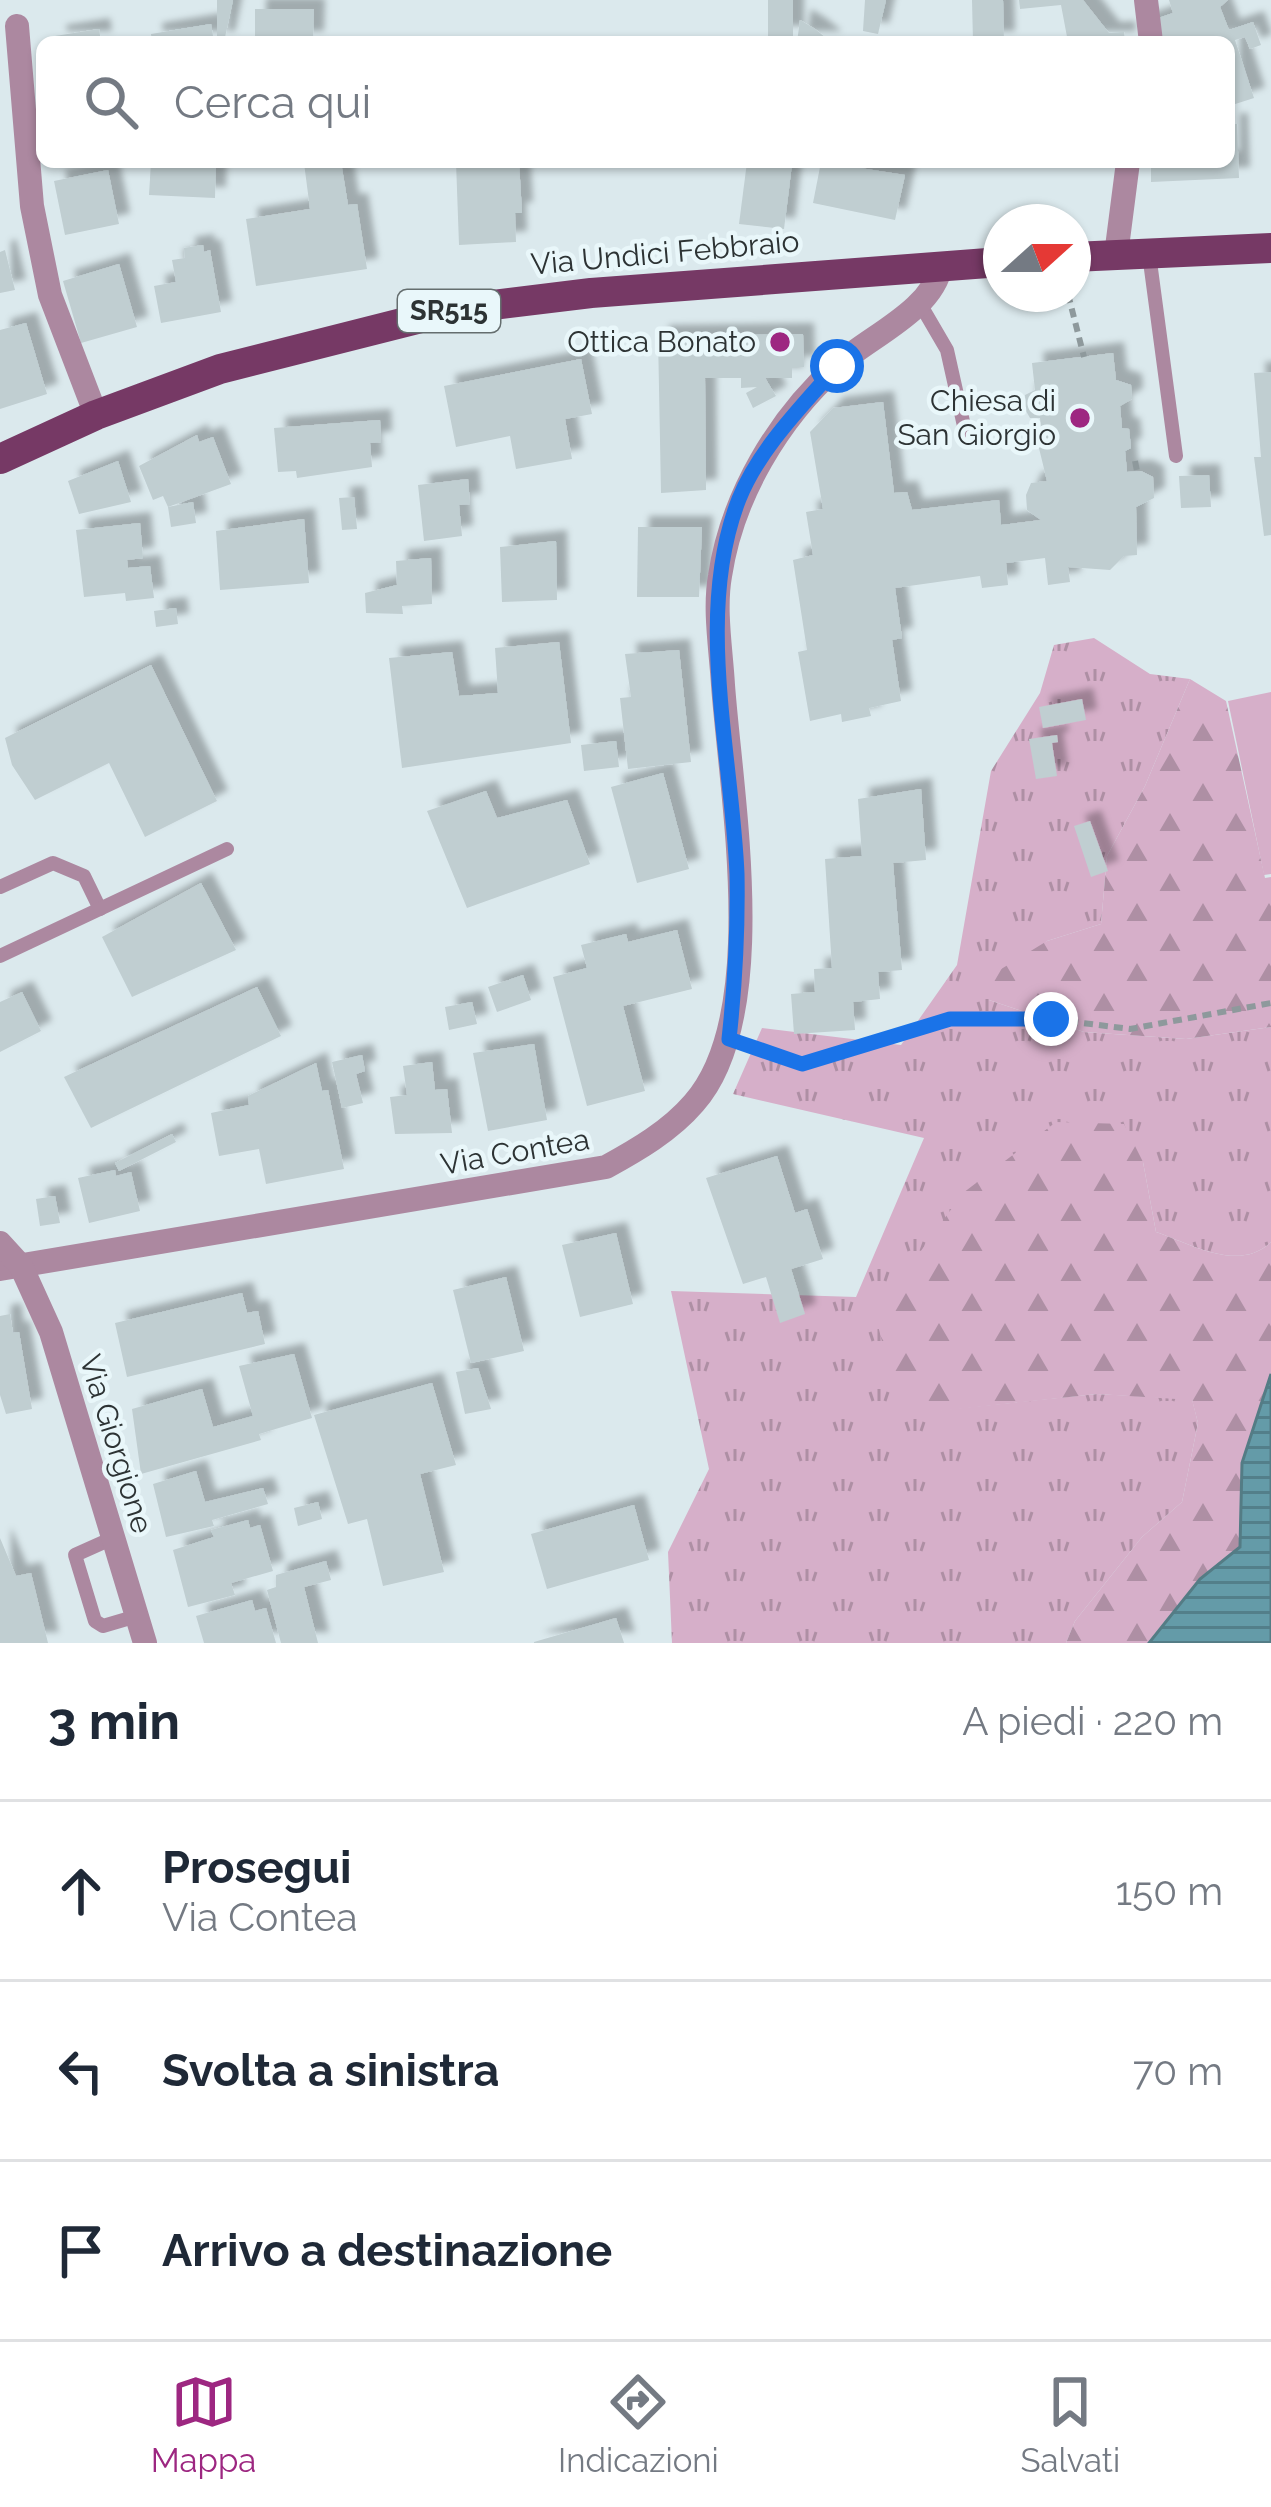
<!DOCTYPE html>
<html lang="it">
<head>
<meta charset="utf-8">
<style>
	:root { --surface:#fff; --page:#f2f2f3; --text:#1f2937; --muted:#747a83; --line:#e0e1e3; --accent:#9d2781 }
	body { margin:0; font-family:Raleway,sans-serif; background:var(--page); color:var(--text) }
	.compass { position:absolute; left:983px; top:204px; width:108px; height:108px; border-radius:50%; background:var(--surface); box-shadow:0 3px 9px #0004; rotate:69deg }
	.stop { position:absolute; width:36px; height:36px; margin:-27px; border:9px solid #1a73e8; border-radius:50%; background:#fff }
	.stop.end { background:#1a73e8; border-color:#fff; box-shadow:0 3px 12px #0008 }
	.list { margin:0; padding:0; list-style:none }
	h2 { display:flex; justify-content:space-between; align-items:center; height:156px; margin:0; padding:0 48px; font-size:51px }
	h2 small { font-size:39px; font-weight:400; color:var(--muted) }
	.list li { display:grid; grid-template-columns:78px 1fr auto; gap:36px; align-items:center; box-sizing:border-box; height:180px; padding:0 48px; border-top:3px solid var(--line) }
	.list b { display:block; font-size:45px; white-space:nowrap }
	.list p { margin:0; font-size:39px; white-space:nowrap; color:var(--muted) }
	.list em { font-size:39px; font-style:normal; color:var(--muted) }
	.icon { flex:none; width:66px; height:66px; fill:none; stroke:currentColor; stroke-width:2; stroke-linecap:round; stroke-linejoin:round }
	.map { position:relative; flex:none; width:1271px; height:1643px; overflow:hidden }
	.search { position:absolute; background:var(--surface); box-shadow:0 3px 9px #0004; left:36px; right:36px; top:36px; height:132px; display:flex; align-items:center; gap:30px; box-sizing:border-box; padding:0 42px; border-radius:18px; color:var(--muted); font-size:45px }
	.sheet { height:696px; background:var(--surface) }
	nav { display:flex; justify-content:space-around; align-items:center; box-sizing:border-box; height:168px; border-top:3px solid var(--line); background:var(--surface); font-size:33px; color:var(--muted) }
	nav a { display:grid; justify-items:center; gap:6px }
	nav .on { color:var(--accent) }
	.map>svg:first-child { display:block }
	.grass { fill:url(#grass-tufts) }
	.forest { fill:url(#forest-firs) }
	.green { fill:#d6afc9 }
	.water { fill:url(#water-rules); stroke:#547c85; stroke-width:3 }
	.building { fill:#c0ced1; filter:url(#shadow) }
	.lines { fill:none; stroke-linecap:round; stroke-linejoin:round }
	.path { stroke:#8e999c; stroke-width:6; stroke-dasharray:9 6; stroke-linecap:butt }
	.service { stroke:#ac88a0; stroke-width:14 }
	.minor { stroke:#ac88a0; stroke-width:24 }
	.tertiary { stroke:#ac88a0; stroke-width:24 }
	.primary { stroke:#763965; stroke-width:30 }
	.route { stroke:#1a73e8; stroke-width:15 }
	.poi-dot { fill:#9d2781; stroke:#e9f7fa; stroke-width:4.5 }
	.labels { text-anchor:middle; stroke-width:9; stroke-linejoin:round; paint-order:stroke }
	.shield { fill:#e9f7fa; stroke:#656e6f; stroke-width:3 }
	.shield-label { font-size:27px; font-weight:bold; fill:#2d3334 }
	.street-label { font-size:30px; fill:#2d3334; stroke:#e9f7fa }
	.poi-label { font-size:30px; fill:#2d3334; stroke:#e9f7fa; text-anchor:end }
</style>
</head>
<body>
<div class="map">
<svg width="1271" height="1643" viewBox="0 0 1271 1643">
	<defs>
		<pattern id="grass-tufts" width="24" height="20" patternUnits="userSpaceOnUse" patternTransform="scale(3)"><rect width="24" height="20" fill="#d6afc9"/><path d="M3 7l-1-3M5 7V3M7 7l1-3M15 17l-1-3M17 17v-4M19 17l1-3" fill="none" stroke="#ae8fa4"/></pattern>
		<pattern id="forest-firs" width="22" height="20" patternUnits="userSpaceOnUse" patternTransform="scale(3)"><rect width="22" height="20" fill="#d6afc9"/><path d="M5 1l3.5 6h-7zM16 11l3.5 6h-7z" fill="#ae8fa4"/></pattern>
		<pattern id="water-rules" width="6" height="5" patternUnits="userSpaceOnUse" patternTransform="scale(3)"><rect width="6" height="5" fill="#649ba8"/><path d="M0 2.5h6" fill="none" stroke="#537f8a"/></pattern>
		<filter id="shadow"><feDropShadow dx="11" dy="-11" stdDeviation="3" flood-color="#0004"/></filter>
	</defs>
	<rect width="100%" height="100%" fill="#dbe9ed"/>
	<path class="grass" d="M 1094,638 L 1150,674 L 1190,679 L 1145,786 L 1107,856 L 1101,924 L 1047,941 L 989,1000 L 1084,1032 L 1186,1039 L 1271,1027 L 1271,1242 C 1239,1273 1191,1244 1156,1232 L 1143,1162 L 913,1413 L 1097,1394 L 1192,1399 L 1198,1423 L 1182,1502 L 1142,1537 L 1075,1621 L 1066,1643 L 672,1643 L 668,1552 L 709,1469 L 671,1291 L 856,1297 L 924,1138 L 733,1094 L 762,1028 L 901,1045 L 957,965 L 991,771 L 1040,693 L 1054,645 Z"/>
	<g class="forest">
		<path d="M 1190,679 L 1226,701 L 1265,878 L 1271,877 L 1271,1027 L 1186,1039 L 1084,1032 L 989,1000 L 993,974 L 1047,941 L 1101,924 L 1107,856 L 1145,786 Z"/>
		<path d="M 1056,1122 L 1124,1124 L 1143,1162 L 1156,1232 C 1191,1244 1239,1273 1271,1242 L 1271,1374 L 1242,1463 L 1240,1547 L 1200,1579 L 1149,1643 L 1066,1643 L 1075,1621 L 1142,1537 L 1182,1502 L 1198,1423 L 1192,1400 L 1097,1394 L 913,1414 L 888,1365 L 875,1314 L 963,1193 Z"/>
	</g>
	<path class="green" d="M 1271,692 L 1271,874 L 1264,875 L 1228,701 Z"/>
	<path class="water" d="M 1271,1374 L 1271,1643 L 1149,1643 L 1200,1579 L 1240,1547 L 1242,1463 Z"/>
	<g class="building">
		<path d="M 217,0 L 233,0 L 224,42 L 217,42 Z"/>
		<path d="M 768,0 L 793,0 L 793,37 L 768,36 Z"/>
		<path d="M 865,0 L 886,0 L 878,34 L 863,31 Z"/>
		<path d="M 972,0 L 1003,0 L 1004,42 L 973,42 Z"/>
		<path d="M 1019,0 L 1083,0 L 1109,33 L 1124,32 L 1125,42 L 1068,42 L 1061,5 L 1020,9 Z"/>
		<path d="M 1169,0 L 1228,0 L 1220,7 L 1229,30 L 1253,22 L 1261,45 L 1250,49 L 1245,37 L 1235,40 L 1254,98 L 1229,106 L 1229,42 L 1140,42 L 1141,24 L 1173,13 Z"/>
		<path d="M 255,9 L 314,9 L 313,42 L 255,42 Z"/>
		<path d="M 800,20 L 815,29 L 831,42 L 797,42 Z"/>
		<path d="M 211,24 L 214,42 L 152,42 L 151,34 Z"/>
		<path d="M 99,29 L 101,42 L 56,42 L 55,36 Z"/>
		<path d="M 1229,124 L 1237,124 L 1239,178 L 1151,182 L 1151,162 L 1229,162 Z"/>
		<path d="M 151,162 L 216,162 L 215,198 L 149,195 Z"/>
		<path d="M 341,162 L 348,205 L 357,204 L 367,269 L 256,286 L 246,219 L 310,209 L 304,163 Z"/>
		<path d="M 456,162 L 519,162 L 522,213 L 515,213 L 516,242 L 459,245 Z"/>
		<path d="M 747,162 L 792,164 L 784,229 L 739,224 Z"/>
		<path d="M 821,162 L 905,175 L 895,220 L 813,203 Z"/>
		<path d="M 108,170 L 119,224 L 65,235 L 54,181 Z"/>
		<path d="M 203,245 L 204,252 L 210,250 L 221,312 L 161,323 L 154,286 L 176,282 L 172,260 L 185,258 L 184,248 Z"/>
		<path d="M 5,250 L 15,290 L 0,293 L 0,252 Z"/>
		<path d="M 119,264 L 137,327 L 81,343 L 63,281 Z"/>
		<path d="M 26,323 L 47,394 L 0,409 L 0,330 Z"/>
		<path d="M 803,334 L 804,367 L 792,367 L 792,378 L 765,378 L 776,396 L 753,408 L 746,393 L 757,387 L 741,388 L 741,378 L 705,378 L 706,490 L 661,493 L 658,336 Z"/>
		<path d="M 1113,353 L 1116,380 L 1131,385 L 1132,399 L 1120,406 L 1122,428 L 1129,429 L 1131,448 L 1125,451 L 1127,472 L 1141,471 L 1153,477 L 1154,498 L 1136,507 L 1137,555 L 1124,556 L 1110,570 L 1068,567 L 1070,582 L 1048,585 L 1045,558 L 1006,563 L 1008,585 L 982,588 L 980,576 L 895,588 L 902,638 L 892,640 L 901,701 L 869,708 L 871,716 L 842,722 L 841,714 L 810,721 L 798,652 L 807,650 L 793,560 L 813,555 L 806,512 L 823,509 L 810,432 L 833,408 L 883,402 L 894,493 L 907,492 L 912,510 L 999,500 L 1001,525 L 1041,520 L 1027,510 L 1026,495 L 1031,483 L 1047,481 L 1037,440 L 1042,438 L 1040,418 L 1030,418 L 1026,411 L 1025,395 L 1035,390 L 1032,363 Z"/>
		<path d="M 581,359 L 592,414 L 565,419 L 572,459 L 516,469 L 510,436 L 456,447 L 444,386 Z"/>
		<path d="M 1271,372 L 1271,535 L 1264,536 L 1254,457 L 1261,457 L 1254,373 Z"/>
		<path d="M 380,420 L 381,442 L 370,443 L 372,467 L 297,478 L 296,471 L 278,472 L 274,428 Z"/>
		<path d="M 197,435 L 199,442 L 213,437 L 231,484 L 168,507 L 163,496 L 153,500 L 139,466 Z"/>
		<path d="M 118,461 L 131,502 L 79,514 L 68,481 Z"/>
		<path d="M 1209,475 L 1211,507 L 1181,508 L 1179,476 Z"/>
		<path d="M 468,479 L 470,504 L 459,505 L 462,536 L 424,541 L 418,485 Z"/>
		<path d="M 354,497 L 357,529 L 342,530 L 339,498 Z"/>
		<path d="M 193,502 L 196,523 L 171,527 L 168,507 Z"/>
		<path d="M 304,519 L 309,583 L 220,590 L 216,531 Z"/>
		<path d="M 140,523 L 143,558 L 127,560 L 128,568 L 150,566 L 154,598 L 126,601 L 125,593 L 84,597 L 76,530 Z"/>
		<path d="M 638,527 L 702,527 L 699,597 L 637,597 Z"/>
		<path d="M 556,541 L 557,600 L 502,602 L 500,547 Z"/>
		<path d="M 431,558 L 432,604 L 402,606 L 403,614 L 366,613 L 365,593 L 397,585 L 396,561 Z"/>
		<path d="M 176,608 L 178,624 L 156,627 L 154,611 Z"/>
		<path d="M 559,642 L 571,743 L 402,768 L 389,658 L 452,652 L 459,696 L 498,693 L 495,648 Z"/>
		<path d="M 679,650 L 691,762 L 628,769 L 620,698 L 631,697 L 625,654 Z"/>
		<path d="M 151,665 L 217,801 L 145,837 L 109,763 L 35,800 L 12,765 L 5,738 Z"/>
		<path d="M 1082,699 L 1086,720 L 1043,728 L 1039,707 Z"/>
		<path d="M 1057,735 L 1058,742 L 1052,743 L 1057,776 L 1036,779 L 1029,739 Z"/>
		<path d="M 616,741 L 619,767 L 584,771 L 581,745 Z"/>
		<path d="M 663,773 L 689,869 L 637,883 L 611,787 Z"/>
		<path d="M 921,789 L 926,860 L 893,863 L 902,970 L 878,972 L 880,999 L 853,1002 L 855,1030 L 794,1034 L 791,994 L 815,992 L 814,969 L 832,968 L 825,859 L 862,856 L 858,799 Z"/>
		<path d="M 486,791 L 497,818 L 567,800 L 590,864 L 467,908 L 427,811 Z"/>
		<path d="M 1090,821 L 1108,871 L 1091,877 L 1074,826 Z"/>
		<path d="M 201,883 L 236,950 L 132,997 L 102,937 Z"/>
		<path d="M 677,930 L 692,989 L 623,1006 L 645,1091 L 587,1106 L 553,977 L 587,968 L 581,945 L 626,934 L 628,942 Z"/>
		<path d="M 523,975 L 531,1000 L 497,1012 L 488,987 Z"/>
		<path d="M 257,987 L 281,1036 L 91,1128 L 64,1077 Z"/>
		<path d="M 22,992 L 41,1031 L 0,1052 L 0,1002 Z"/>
		<path d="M 472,1002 L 477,1024 L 449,1030 L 445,1007 Z"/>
		<path d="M 534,1044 L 547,1120 L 488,1131 L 473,1053 Z"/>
		<path d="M 362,1055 L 365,1071 L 356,1074 L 363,1103 L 342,1108 L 332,1062 Z"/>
		<path d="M 432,1062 L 435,1090 L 447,1089 L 452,1133 L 395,1134 L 390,1097 L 407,1095 L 403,1066 Z"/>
		<path d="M 316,1063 L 322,1091 L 328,1090 L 344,1169 L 266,1184 L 259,1149 L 219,1156 L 211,1113 L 249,1105 L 248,1096 Z"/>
		<path d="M 172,1134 L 176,1142 L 119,1171 L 115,1163 Z"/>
		<path d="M 777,1156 L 795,1213 L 807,1209 L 823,1259 L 791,1269 L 805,1314 L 780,1323 L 766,1277 L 743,1284 L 706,1178 Z"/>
		<path d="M 115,1170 L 116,1176 L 131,1172 L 140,1211 L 89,1223 L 78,1178 Z"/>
		<path d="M 55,1196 L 60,1223 L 40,1226 L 36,1199 Z"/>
		<path d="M 616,1233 L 633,1304 L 580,1317 L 562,1245 Z"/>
		<path d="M 506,1277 L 524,1351 L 471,1363 L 453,1290 Z"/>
		<path d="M 242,1293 L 247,1313 L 258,1311 L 265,1344 L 127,1377 L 115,1323 Z"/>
		<path d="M 10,1314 L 13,1333 L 19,1332 L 32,1409 L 6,1414 L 0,1395 L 0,1316 Z"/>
		<path d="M 294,1354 L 312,1418 L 259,1434 L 261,1440 L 141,1474 L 132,1409 L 202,1389 L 213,1427 L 253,1416 L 239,1366 Z"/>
		<path d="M 478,1368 L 491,1409 L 465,1414 L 456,1372 Z"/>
		<path d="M 432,1383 L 456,1465 L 420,1474 L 444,1572 L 383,1586 L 367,1519 L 348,1524 L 314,1415 Z"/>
		<path d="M 196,1471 L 205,1502 L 263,1488 L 268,1504 L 212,1520 L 214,1526 L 166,1537 L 153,1484 Z"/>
		<path d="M 318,1502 L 322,1519 L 298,1526 L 294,1508 Z"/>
		<path d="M 634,1505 L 649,1560 L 547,1589 L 531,1534 Z"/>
		<path d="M 248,1520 L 250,1528 L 260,1525 L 273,1571 L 231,1583 L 235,1595 L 188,1607 L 173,1550 L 214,1537 L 211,1530 Z"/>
		<path d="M 0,1538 L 16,1576 L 31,1573 L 48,1643 L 0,1643 Z"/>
		<path d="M 326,1561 L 331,1580 L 304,1587 L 318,1643 L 281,1643 L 267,1590 L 276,1587 L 276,1575 Z"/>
		<path d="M 252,1600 L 255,1611 L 266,1608 L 276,1643 L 204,1643 L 196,1616 Z"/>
		<path d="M 616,1618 L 624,1643 L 534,1643 L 534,1642 Z"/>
	</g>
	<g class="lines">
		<g class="path">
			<path d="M 1068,294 L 1084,357"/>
			<path d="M 1135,461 L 1137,471"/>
			<path d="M 749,1046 L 802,1064 L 950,1019 L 1051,1019 L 1130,1029 L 1271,1003"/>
		</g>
		<g class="service">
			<path d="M 1149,254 L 1176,456"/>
			<path d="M 919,302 L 947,350 L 966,435"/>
			<path d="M 0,887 L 53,863 L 84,876 L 100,909"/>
			<path d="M 0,956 L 227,849"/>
			<path d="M 113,1538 L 75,1555 L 95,1621 L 103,1626 L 137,1616"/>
		</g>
		<g class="minor">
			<path d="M 1146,0 L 1151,42"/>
			<path d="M 17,26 L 32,206 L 50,295 L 96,415"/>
			<path d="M 1116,255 L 1128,162"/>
			<path d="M 0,1269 L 606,1167 C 637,1150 670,1131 694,1103 C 771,1016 731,795 723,685 C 721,650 714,610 720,576 C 732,496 778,419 838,365 C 870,336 932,311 941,266"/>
		</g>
		<path class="tertiary" d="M 0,1243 L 21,1266 L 51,1332 L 145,1643"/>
		<g class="primary">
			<path d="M 1073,257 L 1271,248"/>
			<path d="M 0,459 L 96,415 L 220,369 L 453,310 L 591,293 L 1001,262"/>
		</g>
	</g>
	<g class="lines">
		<path class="route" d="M 837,366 C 802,406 759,449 739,499 C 694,614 732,754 737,874 C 738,929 735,984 729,1039 L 802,1064 L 950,1019 L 1051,1019"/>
	</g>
	<g class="poi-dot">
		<circle cx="780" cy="342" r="12"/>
		<circle cx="1080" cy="418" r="12"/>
	</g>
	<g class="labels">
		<rect class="shield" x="398" y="290" width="102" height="42" rx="9"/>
		<g class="shield-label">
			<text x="449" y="320">SR515</text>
		</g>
		<g class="street-label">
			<text transform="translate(665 253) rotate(-5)" y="10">Via Undici Febbraio</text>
			<text transform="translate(515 1152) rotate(-10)" y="10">Via Contea</text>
			<text transform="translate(116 1444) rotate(73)" y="10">Via Giorgione</text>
		</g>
		<g class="poi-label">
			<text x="756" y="352">Ottica Bonato</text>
			<text x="1056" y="411">Chiesa di<tspan x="1056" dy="34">San Giorgio</tspan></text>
		</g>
	</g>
</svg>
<svg class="compass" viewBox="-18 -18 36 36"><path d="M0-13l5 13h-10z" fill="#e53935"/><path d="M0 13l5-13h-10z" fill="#747a83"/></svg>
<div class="stop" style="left:837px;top:366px"></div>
<div class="stop end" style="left:1051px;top:1019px"></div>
<div class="search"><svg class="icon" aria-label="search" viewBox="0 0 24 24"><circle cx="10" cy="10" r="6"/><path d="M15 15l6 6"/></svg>Cerca qui</div>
</div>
<section class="sheet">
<h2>3 min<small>A piedi · 220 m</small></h2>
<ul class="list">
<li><svg class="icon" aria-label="ahead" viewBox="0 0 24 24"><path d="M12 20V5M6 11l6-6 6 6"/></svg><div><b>Prosegui</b><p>Via Contea</p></div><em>150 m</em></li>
<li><svg class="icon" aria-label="left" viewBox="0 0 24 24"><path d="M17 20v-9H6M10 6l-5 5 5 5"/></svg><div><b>Svolta a sinistra</b></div><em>70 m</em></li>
<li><svg class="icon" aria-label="arrive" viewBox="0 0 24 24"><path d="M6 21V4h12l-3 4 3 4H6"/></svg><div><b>Arrivo a destinazione</b></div></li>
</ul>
</section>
<nav>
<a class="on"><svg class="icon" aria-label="map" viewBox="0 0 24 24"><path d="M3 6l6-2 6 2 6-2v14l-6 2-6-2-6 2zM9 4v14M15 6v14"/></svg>Mappa</a>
<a><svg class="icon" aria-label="directions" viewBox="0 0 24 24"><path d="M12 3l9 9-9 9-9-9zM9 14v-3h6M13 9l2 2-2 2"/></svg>Indicazioni</a>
<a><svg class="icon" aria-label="saved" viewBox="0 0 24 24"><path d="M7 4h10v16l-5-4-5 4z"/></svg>Salvati</a>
</nav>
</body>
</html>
